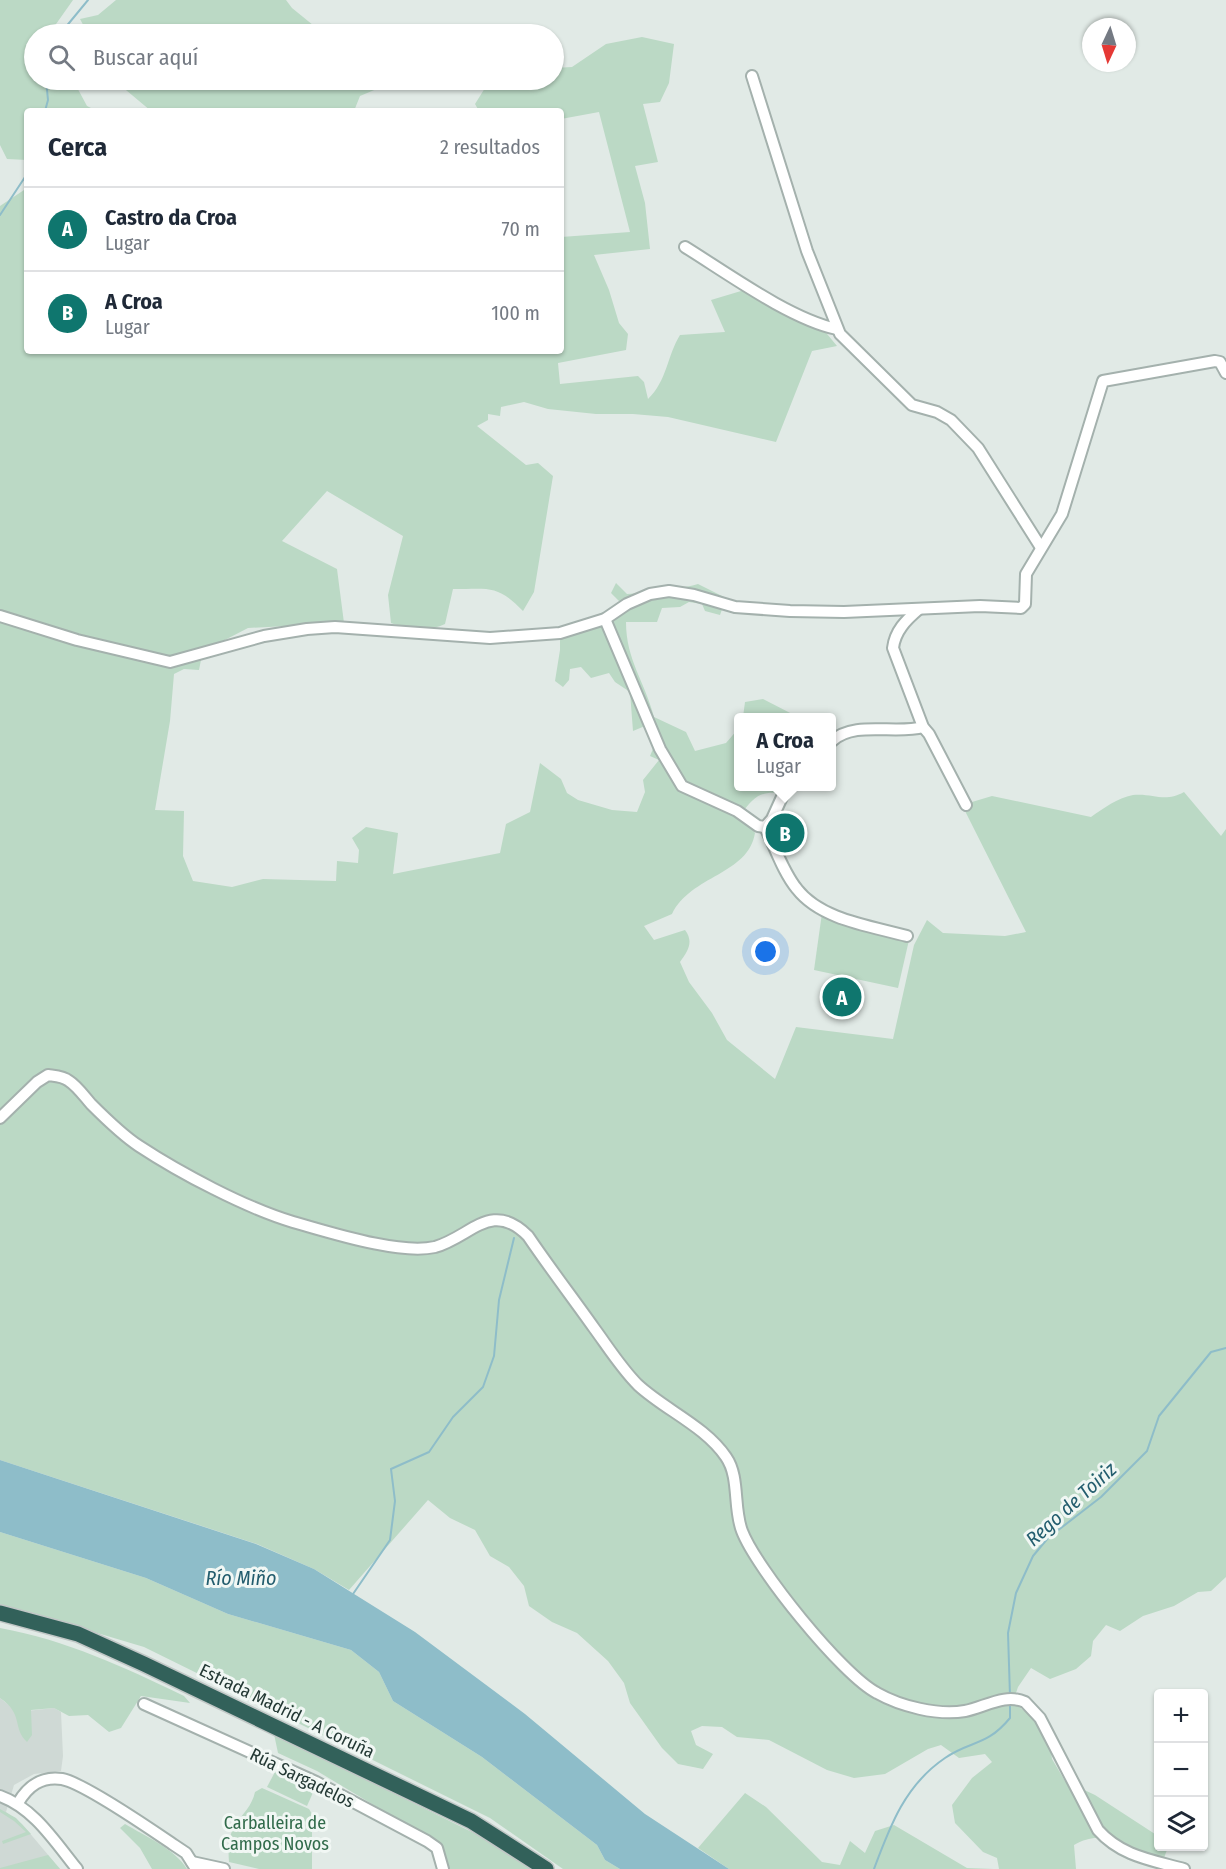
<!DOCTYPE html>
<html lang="es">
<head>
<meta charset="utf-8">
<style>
	:root { --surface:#fff; --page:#f2f2f3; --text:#1f2937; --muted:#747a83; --line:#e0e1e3; --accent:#0f766e }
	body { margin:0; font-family:"Fira Sans Condensed",sans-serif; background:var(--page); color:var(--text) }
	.controls { position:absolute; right:18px; bottom:18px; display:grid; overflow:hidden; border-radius:6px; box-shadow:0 2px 4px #0004 }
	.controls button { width:54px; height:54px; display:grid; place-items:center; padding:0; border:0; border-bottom:2px solid var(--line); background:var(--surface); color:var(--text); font:30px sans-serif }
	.compass { position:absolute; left:1082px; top:18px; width:54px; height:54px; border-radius:50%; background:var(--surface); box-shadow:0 2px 4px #0004; rotate:184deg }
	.you { position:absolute; left:766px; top:952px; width:21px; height:21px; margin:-15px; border:4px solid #fff; border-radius:50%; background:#1a73e8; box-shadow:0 0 0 9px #1a73e833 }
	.badge { display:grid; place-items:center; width:39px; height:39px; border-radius:50%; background:var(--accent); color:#fff; font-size:20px; font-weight:700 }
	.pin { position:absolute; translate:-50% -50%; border:3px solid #fff; box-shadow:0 2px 6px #0006 }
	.popup { position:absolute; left:734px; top:713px; width:102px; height:78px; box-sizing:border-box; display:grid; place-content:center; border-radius:6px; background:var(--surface); filter:drop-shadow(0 2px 4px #0005); font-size:20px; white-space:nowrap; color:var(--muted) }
	.popup b { font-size:22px; color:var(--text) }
	.popup::after { content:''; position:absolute; left:50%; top:100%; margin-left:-12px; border:12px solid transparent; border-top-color:var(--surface) }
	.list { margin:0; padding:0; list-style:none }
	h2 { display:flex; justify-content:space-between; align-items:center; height:78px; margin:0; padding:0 24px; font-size:26px }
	h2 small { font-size:20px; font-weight:400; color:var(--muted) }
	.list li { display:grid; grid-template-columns:39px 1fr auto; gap:18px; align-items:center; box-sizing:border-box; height:84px; padding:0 24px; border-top:2px solid var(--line) }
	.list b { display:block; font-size:22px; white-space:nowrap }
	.list p { margin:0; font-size:20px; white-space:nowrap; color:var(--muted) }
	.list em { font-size:20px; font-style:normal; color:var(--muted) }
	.icon { flex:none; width:33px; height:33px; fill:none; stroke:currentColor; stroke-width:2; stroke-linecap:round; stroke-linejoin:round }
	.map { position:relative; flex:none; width:1226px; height:1869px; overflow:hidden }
	.search { position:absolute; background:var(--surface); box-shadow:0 2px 4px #0004; left:24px; top:24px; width:540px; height:66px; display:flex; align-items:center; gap:15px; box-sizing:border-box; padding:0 21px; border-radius:33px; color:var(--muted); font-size:22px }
	.panel { position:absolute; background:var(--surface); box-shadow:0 2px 4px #0004; left:24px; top:108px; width:540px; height:246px; border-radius:6px }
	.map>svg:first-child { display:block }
	.built { fill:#cfd9d5 }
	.green { fill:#bbd9c5 }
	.water { fill:#8ebdc9 }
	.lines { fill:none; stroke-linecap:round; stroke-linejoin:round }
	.stream { stroke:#8ebdc9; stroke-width:2 }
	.minor-casing { stroke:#a4b1ad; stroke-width:14 }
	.highway-casing { stroke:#c1c7c6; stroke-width:18 }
	.minor { stroke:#fff; stroke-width:10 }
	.highway { stroke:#32615a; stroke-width:15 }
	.labels { text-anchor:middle; stroke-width:6; stroke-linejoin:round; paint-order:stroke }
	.street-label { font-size:18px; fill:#233834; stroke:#f1f7f4 }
	.park-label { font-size:18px; fill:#316b4b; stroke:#f1f7f4 }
	.water-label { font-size:20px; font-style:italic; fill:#235d6e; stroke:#f1f7f4 }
</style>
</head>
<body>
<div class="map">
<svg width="1226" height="1869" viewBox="0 0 1226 1869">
	<rect width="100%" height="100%" fill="#e1eae6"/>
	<path class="built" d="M 0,1698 L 17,1712 L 54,1708 L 61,1712 L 63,1756 L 61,1771 L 34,1774 L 14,1785 L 6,1812 L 22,1824 L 60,1869 L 0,1869 Z"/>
	<g class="green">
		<path d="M 0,0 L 73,0 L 49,34 L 34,34 L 34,80 L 73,80 L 87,106 L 97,111 L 27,111 L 27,160 L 7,159 L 0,145 Z"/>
		<path d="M 116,0 L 286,0 L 292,8 L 324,34 L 88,34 L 80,19 L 98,15 Z"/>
		<path d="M 642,37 L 674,44 L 669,83 L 660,102 L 643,104 L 658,162 L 635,166 L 645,203 L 650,249 L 594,255 L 609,290 L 619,323 L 628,334 L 626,350 L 558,363 L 560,384 L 638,376 L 644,382 L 648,399 C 667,381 667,356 680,335 L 725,332 L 711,300 L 751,288 L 818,323 L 837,346 L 812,351 L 776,442 L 668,417 L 633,414 L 596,414 L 548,409 L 524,402 L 501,407 L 500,416 L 488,414 L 488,420 L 477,426 L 526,465 L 538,463 L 553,476 L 534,592 L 523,611 C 497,584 489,589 453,589 L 445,624 C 429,632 407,629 391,623 L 388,595 L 403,536 L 327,491 L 282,541 L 337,569 L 344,623 L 248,628 L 221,642 L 202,655 L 199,670 L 184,669 L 174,674 L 170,721 L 155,810 L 184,811 L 183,856 L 193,881 L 232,887 L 263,879 L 336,881 L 337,861 L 358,863 L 359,850 L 352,838 L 366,827 L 398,833 L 393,874 L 500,853 L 506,824 L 530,812 L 540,763 L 561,779 L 567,793 L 578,800 L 612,810 L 637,812 L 645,792 L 643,780 L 659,760 L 650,756 L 655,744 L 645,726 L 633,731 L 630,692 L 615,682 L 609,673 L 591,678 L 581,667 L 570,669 L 569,680 L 563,687 L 555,681 L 560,650 L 560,637 L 613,614 L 622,604 L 611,593 L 616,583 L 627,594 C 639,594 645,590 655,588 C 671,585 681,590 698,584 L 726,598 L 720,615 L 705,611 L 702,604 L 689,602 L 680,607 L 662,608 L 657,622 L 626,622 C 626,660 645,682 654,717 L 686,732 L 695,751 L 726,743 L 738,729 L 738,786 L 784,787 L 779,793 C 760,791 753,798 742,813 L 755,833 C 748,875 691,875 672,914 L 644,926 L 654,940 L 685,930 C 694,942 688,951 680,962 L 689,982 L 712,1013 L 727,1040 L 775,1079 L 796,1027 L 893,1039 L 914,945 L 927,920 L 943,933 L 1005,936 L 1026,932 L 962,805 L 992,796 L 1091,817 C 1104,808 1117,798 1133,795 C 1154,793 1164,803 1184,792 L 1221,836 L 1226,829 L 1226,1577 L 1211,1591 L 1198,1592 L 1174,1606 L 1143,1616 L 1120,1631 L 1106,1625 L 1093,1641 L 1091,1656 L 1076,1669 L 1050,1679 L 1031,1668 L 1018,1687 L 1013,1702 L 1042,1725 L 1050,1742 L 1052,1759 L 1065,1781 L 1095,1795 L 1158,1836 L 1158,1846 L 1168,1847 L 1164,1858 C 1155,1856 1145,1855 1136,1852 C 1111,1842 1100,1830 1074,1845 L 1076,1869 L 999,1869 L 997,1858 L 983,1852 L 955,1823 L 952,1805 L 972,1778 L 992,1762 L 985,1754 L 959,1758 L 941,1745 L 928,1749 L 885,1774 L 854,1778 L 827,1770 L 769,1740 L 737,1737 L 722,1727 L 702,1726 L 691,1731 L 696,1745 L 713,1754 L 703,1769 L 678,1764 L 662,1748 L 630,1703 L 624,1683 L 608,1661 L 577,1633 L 552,1622 L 529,1606 L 524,1586 L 509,1567 L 490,1556 L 475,1530 L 450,1518 L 428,1500 L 349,1590 L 314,1569 L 257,1544 L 0,1460 L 0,206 L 27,188 L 27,351 L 561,351 L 561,237 L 630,232 L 599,112 L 561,119 L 561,111 L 479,111 L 475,104 L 490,80 L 554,80 L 554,68 L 572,67 L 606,44 Z"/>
		<path d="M 114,80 L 376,80 L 379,88 L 360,96 L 354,111 L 151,111 Z"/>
		<path d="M 763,699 L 798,717 L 743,717 L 745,702 Z"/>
		<path d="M 822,913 L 909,940 L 898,988 L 814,970 Z"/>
		<path d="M 0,1532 L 146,1578 L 228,1614 L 351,1650 L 379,1672 L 393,1701 L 482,1757 L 597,1845 L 605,1860 L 620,1869 L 563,1869 L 490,1818 L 144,1647 L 0,1604 Z"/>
		<path d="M 0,1628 C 66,1640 124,1667 184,1696 L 190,1703 L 141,1696 L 121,1728 L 109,1732 L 88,1715 L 69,1716 L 54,1708 L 31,1710 L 32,1735 L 27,1742 C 12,1728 24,1714 0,1698 Z"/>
		<path d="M 274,1734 L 490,1841 L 533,1869 L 447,1869 L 445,1858 L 437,1843 L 317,1771 L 278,1753 Z"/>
		<path d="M 276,1770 L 315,1788 L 307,1806 L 267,1787 Z"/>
		<path d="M 262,1788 L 309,1809 L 312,1814 L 312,1869 L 259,1869 L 229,1862 C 228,1849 228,1835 236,1824 C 243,1813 252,1806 255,1792 Z"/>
		<path d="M 745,1793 L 766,1807 L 822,1862 L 840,1865 L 850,1841 L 865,1853 L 875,1831 L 894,1825 L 967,1868 L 994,1869 L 729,1869 L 698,1848 Z"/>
		<path d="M 0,1809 L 16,1818 L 31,1834 L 3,1844 L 2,1841 L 26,1832 L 14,1821 L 0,1812 Z"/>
		<path d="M 125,1824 C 145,1836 175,1849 187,1869 L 152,1869 L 140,1848 L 120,1828 Z"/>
		<path d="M 48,1855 L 60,1869 L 0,1869 L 0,1868 Z"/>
	</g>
	<path class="water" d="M 0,1460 L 256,1544 L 314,1569 L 415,1632 L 525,1714 L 645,1814 L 729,1869 L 620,1869 L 605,1860 L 597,1845 L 482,1757 L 393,1701 L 379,1672 L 351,1650 L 228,1614 L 146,1578 L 0,1532 Z"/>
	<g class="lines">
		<g class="stream">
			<path d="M 60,34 L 88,0"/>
			<path d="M 45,111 L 48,100 L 46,80"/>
			<path d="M 0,215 L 27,174"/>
			<path d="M 353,1594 L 390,1540 L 395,1501 L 391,1469 L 429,1452 L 453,1417 L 483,1387 L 494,1356 L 499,1300 L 514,1238"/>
			<path d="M 1010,1696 L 1008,1633 L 1016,1593 L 1033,1556 L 1048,1538 L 1101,1497 L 1147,1451 L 1159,1416 L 1211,1352 L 1226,1348"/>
			<path d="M 874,1869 C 890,1826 905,1785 945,1758 C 971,1740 986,1747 1010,1718 L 1010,1702"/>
		</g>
		<g class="minor-casing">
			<g id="minor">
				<path d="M 752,76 L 807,251 L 840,334 L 912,405 L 937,412 L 951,420 L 978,448 L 1040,546"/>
				<path d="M 685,247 C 727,273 790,319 837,329"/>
				<path d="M 919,609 C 906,620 895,631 893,648 L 923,727 L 929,734 L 966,805"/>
				<path d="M 0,616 L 77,640 L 170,662 L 264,636 L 307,629 L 335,627 L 490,638 L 560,633 L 605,619 L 627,604 L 650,594 L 669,591 L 694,595 L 735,607 L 790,611 L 844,612 L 980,606 L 1021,608 L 1025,604 L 1026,574 L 1062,514 L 1103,381 L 1215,361 L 1220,362 L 1226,373"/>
				<path d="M 605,619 L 660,749 L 682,786 L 737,811 L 758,826 L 765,827 L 772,819 L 787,786"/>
				<path d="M 832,741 C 855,720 895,735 923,727"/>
				<path d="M 765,827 C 775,847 783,872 797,889 C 821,920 871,926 907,936"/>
				<path d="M 0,1118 L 37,1082 L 48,1075 C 55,1076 63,1076 69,1081 C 77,1086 84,1096 91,1104 C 105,1118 122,1135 139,1146 C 180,1173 246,1208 293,1222 C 329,1232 399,1255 435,1247 C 471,1237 491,1199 528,1236 C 549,1267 572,1297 594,1328 C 608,1347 621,1368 638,1385 C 665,1410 705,1426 726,1457 C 740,1477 733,1508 742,1531 C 756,1568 842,1675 877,1693 C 900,1706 938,1716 965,1711 C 985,1707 1005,1693 1025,1702 L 1040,1718 L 1098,1830 C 1121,1856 1151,1860 1184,1869"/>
				<path d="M 144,1704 L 316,1782 L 427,1841 L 437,1848 L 443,1869"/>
				<path d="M 0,1796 C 34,1808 55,1842 77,1869"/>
				<path d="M 18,1803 C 28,1786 41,1776 62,1779 C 84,1783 152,1830 174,1845 L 186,1853 L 196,1869"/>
				<path d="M 192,1862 L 224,1869"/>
			</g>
		</g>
		<g class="highway-casing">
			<path id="highway" d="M 0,1613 L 78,1634 L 144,1664 L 471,1821 L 546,1869"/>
		</g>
		<use href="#minor" class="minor"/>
		<use href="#highway" class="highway"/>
	</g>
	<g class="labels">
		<g class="street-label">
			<text transform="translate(287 1711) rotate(26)" y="6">Estrada Madrid - A Coruña</text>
			<text transform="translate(302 1778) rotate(26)" y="6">Rúa Sargadelos</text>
		</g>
		<g class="park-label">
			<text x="275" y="1829">Carballeira de<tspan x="275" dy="21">Campos Novos</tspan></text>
		</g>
		<g class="water-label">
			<text transform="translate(1071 1504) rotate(-42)" y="7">Rego de Toiriz</text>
			<text x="241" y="1585">Río Miño</text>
		</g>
	</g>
</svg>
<div class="controls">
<button>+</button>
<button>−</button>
<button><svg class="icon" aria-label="layers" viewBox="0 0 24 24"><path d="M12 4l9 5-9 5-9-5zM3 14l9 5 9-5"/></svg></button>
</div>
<svg class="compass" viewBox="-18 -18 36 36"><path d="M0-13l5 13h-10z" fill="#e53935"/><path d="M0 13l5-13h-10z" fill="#747a83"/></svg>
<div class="you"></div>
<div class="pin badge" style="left:842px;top:997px">A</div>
<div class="pin badge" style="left:785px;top:833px">B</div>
<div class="popup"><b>A Croa</b>Lugar</div>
<div class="search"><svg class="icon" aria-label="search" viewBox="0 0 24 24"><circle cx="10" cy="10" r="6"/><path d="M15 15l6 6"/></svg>Buscar aquí</div>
<section class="panel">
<h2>Cerca<small>2 resultados</small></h2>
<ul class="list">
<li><span class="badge">A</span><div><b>Castro da Croa</b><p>Lugar</p></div><em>70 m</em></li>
<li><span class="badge">B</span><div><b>A Croa</b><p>Lugar</p></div><em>100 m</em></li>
</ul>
</section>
</div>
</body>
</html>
